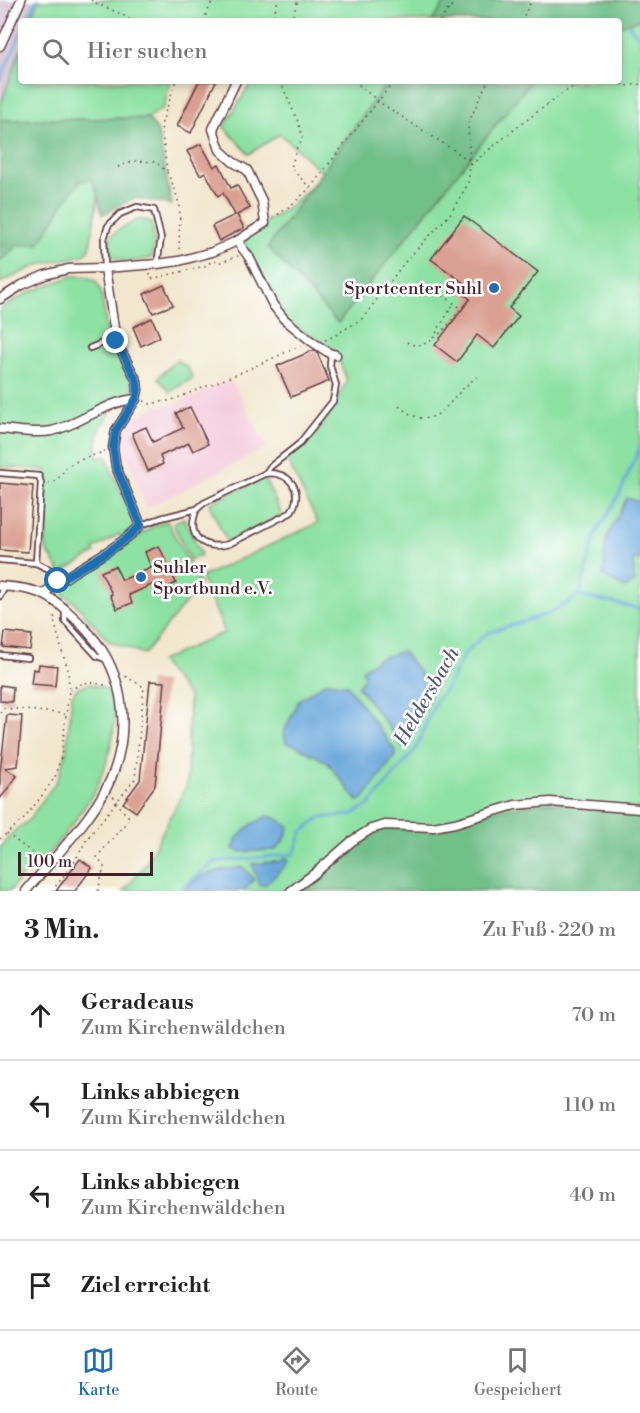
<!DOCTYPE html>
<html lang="de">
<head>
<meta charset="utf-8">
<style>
	:root { --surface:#fff; --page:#f2f2f2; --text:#222; --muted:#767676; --line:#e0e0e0; --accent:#1f6fb2 }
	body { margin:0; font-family:"Libre Bodoni",serif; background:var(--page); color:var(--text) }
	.scale { position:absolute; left:18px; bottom:15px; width:135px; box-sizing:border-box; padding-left:6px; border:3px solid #4a1f2b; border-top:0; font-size:16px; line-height:21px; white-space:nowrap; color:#4a1f2b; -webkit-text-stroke:4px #fff; paint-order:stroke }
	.stop { position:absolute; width:18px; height:18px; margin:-14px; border:4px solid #1f6fb2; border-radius:50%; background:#fff }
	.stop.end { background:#1f6fb2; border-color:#fff; box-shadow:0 2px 6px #0008 }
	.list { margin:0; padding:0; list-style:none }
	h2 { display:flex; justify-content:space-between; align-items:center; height:78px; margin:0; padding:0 24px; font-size:26px }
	h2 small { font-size:20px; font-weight:400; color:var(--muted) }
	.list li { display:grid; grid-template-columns:39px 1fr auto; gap:18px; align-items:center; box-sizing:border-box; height:90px; padding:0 24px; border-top:2px solid var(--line) }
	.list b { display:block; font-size:22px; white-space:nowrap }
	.list p { margin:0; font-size:20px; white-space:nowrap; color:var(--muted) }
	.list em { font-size:20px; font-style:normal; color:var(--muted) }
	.icon { flex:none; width:33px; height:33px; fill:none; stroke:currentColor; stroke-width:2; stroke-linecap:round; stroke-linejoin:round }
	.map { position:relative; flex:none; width:640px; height:891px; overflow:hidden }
	.search { position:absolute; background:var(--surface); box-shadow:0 3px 9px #0003; left:18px; right:18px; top:18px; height:66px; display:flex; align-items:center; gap:15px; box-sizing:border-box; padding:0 21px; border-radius:6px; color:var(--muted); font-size:22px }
	.sheet { height:438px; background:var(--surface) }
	nav { display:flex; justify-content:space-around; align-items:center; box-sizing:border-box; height:84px; border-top:2px solid var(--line); background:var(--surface); font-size:16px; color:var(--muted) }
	nav a { display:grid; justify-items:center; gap:3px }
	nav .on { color:var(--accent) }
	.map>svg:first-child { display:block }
	.built { fill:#f4cfdd }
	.industrial { fill:#d0bdcd }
	.green { fill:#8ce1a3; stroke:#6b8067; stroke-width:1.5; fill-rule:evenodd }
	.forest { fill:#71bf89; stroke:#5e6f5a; stroke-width:1.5 }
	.water { fill:#69a7db; stroke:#5a6383; stroke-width:1.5 }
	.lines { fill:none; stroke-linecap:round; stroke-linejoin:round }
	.stream { stroke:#69a7db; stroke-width:3 }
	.building { fill:#daa093 }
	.service-casing { stroke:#633d43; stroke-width:8 }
	.minor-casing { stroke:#633d43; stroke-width:11 }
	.path { stroke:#633d43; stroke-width:1.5; stroke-dasharray:1.5 4.5; stroke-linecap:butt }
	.service { stroke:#fff; stroke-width:4.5 }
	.minor { stroke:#fff; stroke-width:8 }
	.route { stroke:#1f6fb2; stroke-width:8 }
	.poi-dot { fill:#1f6fb2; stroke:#fff; stroke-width:2 }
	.labels { text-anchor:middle; stroke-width:5; stroke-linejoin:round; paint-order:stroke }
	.poi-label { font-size:18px; fill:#4a1f2b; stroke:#fff; text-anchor:end }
	.water-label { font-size:20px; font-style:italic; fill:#585c7a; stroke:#fff }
</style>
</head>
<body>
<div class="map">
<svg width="640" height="891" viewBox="0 0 640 891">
	<rect width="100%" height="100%" fill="#fff"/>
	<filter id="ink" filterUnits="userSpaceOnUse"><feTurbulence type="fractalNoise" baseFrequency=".0167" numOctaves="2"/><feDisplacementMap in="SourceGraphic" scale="12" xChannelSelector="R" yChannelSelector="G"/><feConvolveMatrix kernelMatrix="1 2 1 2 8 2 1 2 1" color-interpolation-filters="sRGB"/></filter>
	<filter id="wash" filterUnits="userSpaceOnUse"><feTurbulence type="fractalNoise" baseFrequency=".008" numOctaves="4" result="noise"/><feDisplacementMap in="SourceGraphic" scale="24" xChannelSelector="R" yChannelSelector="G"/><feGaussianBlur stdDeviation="1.35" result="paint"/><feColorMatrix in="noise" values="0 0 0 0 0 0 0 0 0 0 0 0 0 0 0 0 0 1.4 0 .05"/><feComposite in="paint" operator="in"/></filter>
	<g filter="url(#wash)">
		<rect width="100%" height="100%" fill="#f2e7ce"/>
		<path class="built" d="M 231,380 L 267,447 L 147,508 L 120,440 L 131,419 L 157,406 L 175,404 Z"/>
		<path class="industrial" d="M 0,0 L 38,0 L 31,21 L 21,21 L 21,48 L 0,107 Z"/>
		<g class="green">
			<path d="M 38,0 L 447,0 L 432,21 L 31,21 Z"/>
			<path d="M 640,19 L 640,809 L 291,891 L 124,891 L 145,865 L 187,785 L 189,697 L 160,661 L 225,632 L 201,577 L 318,523 L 286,458 L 321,428 L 347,381 L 336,352 L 284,319 L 237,241 L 290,206 L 310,188 L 322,172 L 280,134 L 249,154 L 224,127 L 252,81 L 388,81 L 268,247 L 338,323 L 531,81 L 619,81 L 619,26 ZM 378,659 L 403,746 L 358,687 L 365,677 L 362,670 ZM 326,682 L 347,685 L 394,749 L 395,756 L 358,801 L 327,762 L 295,745 L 284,732 L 299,700 Z"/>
			<path d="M 21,48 L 21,81 L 170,81 L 164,107 L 148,118 L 0,120 L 0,107 Z"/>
			<path d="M 92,179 L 98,195 L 90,248 L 84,255 L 38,265 L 0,283 L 0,260 L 8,255 L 18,245 L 39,243 L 65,201 L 80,181 Z"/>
			<path d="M 139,219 L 146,220 L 152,224 C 153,234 156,247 152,257 C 141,262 110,265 109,248 C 108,243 110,238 113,234 C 120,228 130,224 139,219 Z"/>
			<path d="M 72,276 L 85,276 L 96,281 L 101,291 L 107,330 L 114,349 L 123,363 L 134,391 L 111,403 C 113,413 104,419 100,429 C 96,438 97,448 97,458 L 107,457 L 111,469 L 132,515 L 133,522 L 131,532 L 121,537 L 119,534 L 94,549 L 95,553 L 61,573 L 46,549 L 46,470 L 0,467 L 0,309 L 28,293 Z"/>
			<path d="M 176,360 L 187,367 L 193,378 L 170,392 L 158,378 Z"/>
			<path d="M 264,477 L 282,515 L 227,542 L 209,504 Z"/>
			<path d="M 184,518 L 201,555 L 190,560 L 173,523 Z"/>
			<path d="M 167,521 L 200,585 L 144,654 L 109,641 L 72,600 L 65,596 L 62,591 L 63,587 L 154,526 Z"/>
			<path d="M 90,684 L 104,688 L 110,692 L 115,713 L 113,736 L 107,761 L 95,791 L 74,822 L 47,856 L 34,860 L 10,891 L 0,891 L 0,848 L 12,833 L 29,820 L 58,779 L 66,753 L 72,695 L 78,687 Z"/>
		</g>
		<g class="forest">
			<path d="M 447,0 L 640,0 L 640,19 L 619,26 L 619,21 L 432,21 Z"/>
			<path d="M 388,81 L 531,81 L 338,323 L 268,247 Z"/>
			<path d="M 148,118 L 158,132 L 172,205 L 135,198 L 102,215 L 98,195 L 92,179 L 80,181 L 65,201 L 39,244 L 18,245 L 8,255 L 0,260 L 0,120 Z"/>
			<path d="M 550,802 L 640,809 L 640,891 L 291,891 L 371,829 L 433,827 L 491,811 Z"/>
		</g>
		<g class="water">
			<path d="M 627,498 L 640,502 L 640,558 L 633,561 L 635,582 L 625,588 L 603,576 L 606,539 Z"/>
			<path d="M 402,651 L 420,673 L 430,697 L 403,746 L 358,686 L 365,677 L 362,670 L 378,659 Z"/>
			<path d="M 326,682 L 347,685 L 394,749 L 395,756 L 363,799 L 358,801 L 327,762 L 295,745 L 286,743 L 284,732 L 299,700 Z"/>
			<path d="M 268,816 L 276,818 L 289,827 L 285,839 L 275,850 L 240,852 L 233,849 L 237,838 L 252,824 Z"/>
			<path d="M 287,858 L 289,860 L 283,868 L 264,886 L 259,884 L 252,864 L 281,861 Z"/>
			<path d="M 243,867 L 254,879 L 244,891 L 184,891 C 201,871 218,870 243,867 Z"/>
		</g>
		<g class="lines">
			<g class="stream">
				<path d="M 26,21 L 37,0"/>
				<path d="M 629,25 L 640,38"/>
				<path d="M 0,80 L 21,33"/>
				<path d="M 579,596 L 633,607 L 640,610"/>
				<path d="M 179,891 L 214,862 L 294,854 L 302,832 L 319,818 L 351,815 L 369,805 L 415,750 L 436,701 L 448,686 L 465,653 L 487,633 L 550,613 L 579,596 L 596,534 L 619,495 L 640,447"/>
			</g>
		</g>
		<g id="blocks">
			<g class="building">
				<path d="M 199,81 L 216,81 L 191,133 L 177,126 Z"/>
				<path d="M 201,144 L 214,167 L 219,164 L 231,188 L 237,185 L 250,208 L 237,215 L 244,228 L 219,241 L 212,226 L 235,215 L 223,193 L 218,196 L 205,172 L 200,175 L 187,151 Z"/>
				<path d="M 464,216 L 538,272 L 509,308 L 519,316 L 494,348 L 477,335 L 457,362 L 435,345 L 470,299 L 460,291 L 465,284 L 431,259 Z"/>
				<path d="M 164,285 L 173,305 L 153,313 L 144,294 Z"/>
				<path d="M 152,318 L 160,337 L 141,346 L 133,327 Z"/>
				<path d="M 314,350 L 317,352 L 329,381 L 291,397 L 277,366 Z"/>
				<path d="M 190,407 L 208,444 L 193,451 L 189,443 L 160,456 L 163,464 L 148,471 L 132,433 L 146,427 L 153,442 L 183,428 L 176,413 Z"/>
				<path d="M 0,483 L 33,486 L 28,552 L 0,550 Z"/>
				<path d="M 159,546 L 176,583 L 162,590 L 158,582 L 129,595 L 132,603 L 117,609 L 110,595 L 112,594 L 101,572 L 115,566 L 122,580 L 151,568 L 145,552 Z"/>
				<path d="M 5,632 L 32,635 L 30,650 L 3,647 Z"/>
				<path d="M 39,664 L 57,666 L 55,686 L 31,684 L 33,669 L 38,670 Z"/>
				<path d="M 150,681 L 165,682 L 155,786 L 136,812 L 123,803 L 140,780 Z"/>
				<path d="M 0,685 L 13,687 L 12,702 L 0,701 Z"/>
				<path d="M 7,715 L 22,716 L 18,766 L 5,768 L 17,776 L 0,799 L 0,772 Z"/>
				<path d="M 80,859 L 92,868 L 75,891 L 56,891 Z"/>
			</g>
		</g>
	</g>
	<g filter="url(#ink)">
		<use href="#blocks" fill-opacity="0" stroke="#633d43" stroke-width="1.5"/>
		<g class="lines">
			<g class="service-casing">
				<g id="service">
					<path d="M 105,268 L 104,239 L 108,226 L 120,214 L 137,207 L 154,210 L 161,238 L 157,264"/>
					<path d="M 90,348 L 105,342 L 116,341"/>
					<path d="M 0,473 L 39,476 L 41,483 L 36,563"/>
					<path d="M 266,473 L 270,467 L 299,444 L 333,401 L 336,385 L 330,366 L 331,354"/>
					<path d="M 141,525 L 161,518 L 197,509 L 204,503 L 264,474 C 289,469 306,492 290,513 L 229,544 C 203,551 185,536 197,509"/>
					<path d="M 0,560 L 36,563 L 49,569 L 58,581"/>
					<path d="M 0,596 L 5,587"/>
					<path d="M 65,610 L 65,621 L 97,656 L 105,659"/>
					<path d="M 0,655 L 28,658"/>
				</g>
			</g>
			<g class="minor-casing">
				<g id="minor">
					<path d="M 0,46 L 21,0"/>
					<path d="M 237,241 L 249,257 L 273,305 L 284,319 L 311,341 L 329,353 L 336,355"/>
					<path d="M 0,299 L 22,285 L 45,275 L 68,269 L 105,268 L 157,264 L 179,261 L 212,252 L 237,241 L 265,223 L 262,201 L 247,170 L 233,162 L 220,150 L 213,129 L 236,81"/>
					<path d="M 0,429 C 17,430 35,434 52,431 C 81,424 106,401 136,399"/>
					<path d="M 0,586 C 14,587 27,588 40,593 C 56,599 78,620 89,633 C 127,675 132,737 107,787 C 89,822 52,860 26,891"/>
					<path d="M 43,594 C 72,569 115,552 141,525 L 116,467 L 113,447 L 116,430 L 136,399 L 138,390 L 137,381 L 116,341 L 105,268"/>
					<path d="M 291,891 L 314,874 L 352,841 L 371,829 L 385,825 L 433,827 L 455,823 L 515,805 L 550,802 L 640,809"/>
				</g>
			</g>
			<g class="path">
				<path d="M 91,0 L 95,3 L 121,14 L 132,21"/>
				<path d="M 203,21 L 213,0"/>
				<path d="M 272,21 L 278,0"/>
				<path d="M 291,21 L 298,0"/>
				<path d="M 440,21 L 456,0"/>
				<path d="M 521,21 L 532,0"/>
				<path d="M 281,81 C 287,102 301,120 302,141 L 297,147 L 291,168 L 310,188"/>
				<path d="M 354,81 L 379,102 L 469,160"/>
				<path d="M 610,81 L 625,86 L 640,84"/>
				<path d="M 471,165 C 493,146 516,128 540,110 C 555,99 569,87 587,81"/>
				<path d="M 118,167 L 134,161 L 156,162 L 167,172 L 174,187 L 180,207 L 179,251"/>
				<path d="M 167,171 L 161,125 L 176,81"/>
				<path d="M 273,218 L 290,206 L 310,188 L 394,81"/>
				<path d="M 150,274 L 151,279 L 205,266 L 206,264 L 215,261 L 218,263 L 238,256"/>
				<path d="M 433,338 L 454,303"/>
				<path d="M 325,340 L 334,336 L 363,318 L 404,263 L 450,214 L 468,184 L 470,166 L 468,124 L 481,95 L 488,81"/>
				<path d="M 407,342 C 427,355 450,323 461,308 L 442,295"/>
				<path d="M 144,401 L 150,404 L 172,400 L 240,373 L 302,345"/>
				<path d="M 399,406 C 440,441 448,392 481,375"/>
				<path d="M 48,483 C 59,482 60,474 67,467 C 75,460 94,456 105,451"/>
				<path d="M 70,691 C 83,680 91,681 107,686"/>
				<path d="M 0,713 L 4,708 L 66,714"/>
				<path d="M 7,834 L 42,860"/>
				<path d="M 0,839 L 24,819 L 41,797 L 55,777 L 61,757 L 69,691 L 68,669 L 63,655 L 54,620 L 55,613"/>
				<path d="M 52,891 L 76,859 L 87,839 L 106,815 L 135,779 L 144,687 L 123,675"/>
				<path d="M 98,891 L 104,867 L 97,857 L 130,818 L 123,811 L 113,796"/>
			</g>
			<use href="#service" class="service"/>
			<use href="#minor" class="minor"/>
		</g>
	</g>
	<g class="lines" filter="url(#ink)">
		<path class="route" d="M 58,581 C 85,565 119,548 141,525 L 116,467 L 113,447 L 116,430 L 136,399 L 138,390 L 137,381 L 116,341"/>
	</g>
	<g class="poi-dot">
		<circle cx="494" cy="288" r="6"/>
		<circle cx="141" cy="577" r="6"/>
	</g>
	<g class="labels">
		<g class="poi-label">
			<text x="482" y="294">Sportcenter Suhl</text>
			<text x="153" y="573" text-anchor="start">Suhler<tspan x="153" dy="21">Sportbund e.V.</tspan></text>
		</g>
		<g class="water-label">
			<text transform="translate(426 696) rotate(-60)" y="7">Heldersbach</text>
		</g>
	</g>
</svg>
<div class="scale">100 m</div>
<div class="stop" style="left:58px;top:581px"></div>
<div class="stop end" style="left:116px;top:341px"></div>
<div class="search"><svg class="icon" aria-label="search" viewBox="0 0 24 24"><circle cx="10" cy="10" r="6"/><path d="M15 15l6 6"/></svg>Hier suchen</div>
</div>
<section class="sheet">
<h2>3 Min.<small>Zu Fuß · 220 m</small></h2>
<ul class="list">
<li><svg class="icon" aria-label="ahead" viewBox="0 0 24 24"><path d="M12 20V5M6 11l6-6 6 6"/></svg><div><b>Geradeaus</b><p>Zum Kirchenwäldchen</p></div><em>70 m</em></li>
<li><svg class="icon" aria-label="left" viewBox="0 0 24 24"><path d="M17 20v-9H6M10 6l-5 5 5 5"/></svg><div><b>Links abbiegen</b><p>Zum Kirchenwäldchen</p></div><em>110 m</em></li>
<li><svg class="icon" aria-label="left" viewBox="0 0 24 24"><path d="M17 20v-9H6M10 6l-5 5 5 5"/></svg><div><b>Links abbiegen</b><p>Zum Kirchenwäldchen</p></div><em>40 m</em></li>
<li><svg class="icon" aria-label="arrive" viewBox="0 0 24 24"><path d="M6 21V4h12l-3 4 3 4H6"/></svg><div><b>Ziel erreicht</b></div></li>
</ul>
</section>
<nav>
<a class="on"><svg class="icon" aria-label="map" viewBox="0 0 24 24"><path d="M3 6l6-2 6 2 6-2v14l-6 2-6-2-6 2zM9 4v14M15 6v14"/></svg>Karte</a>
<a><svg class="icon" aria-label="directions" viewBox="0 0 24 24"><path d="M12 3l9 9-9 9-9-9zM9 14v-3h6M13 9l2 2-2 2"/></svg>Route</a>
<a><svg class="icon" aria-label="saved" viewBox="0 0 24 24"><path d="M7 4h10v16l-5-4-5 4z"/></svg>Gespeichert</a>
</nav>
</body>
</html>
